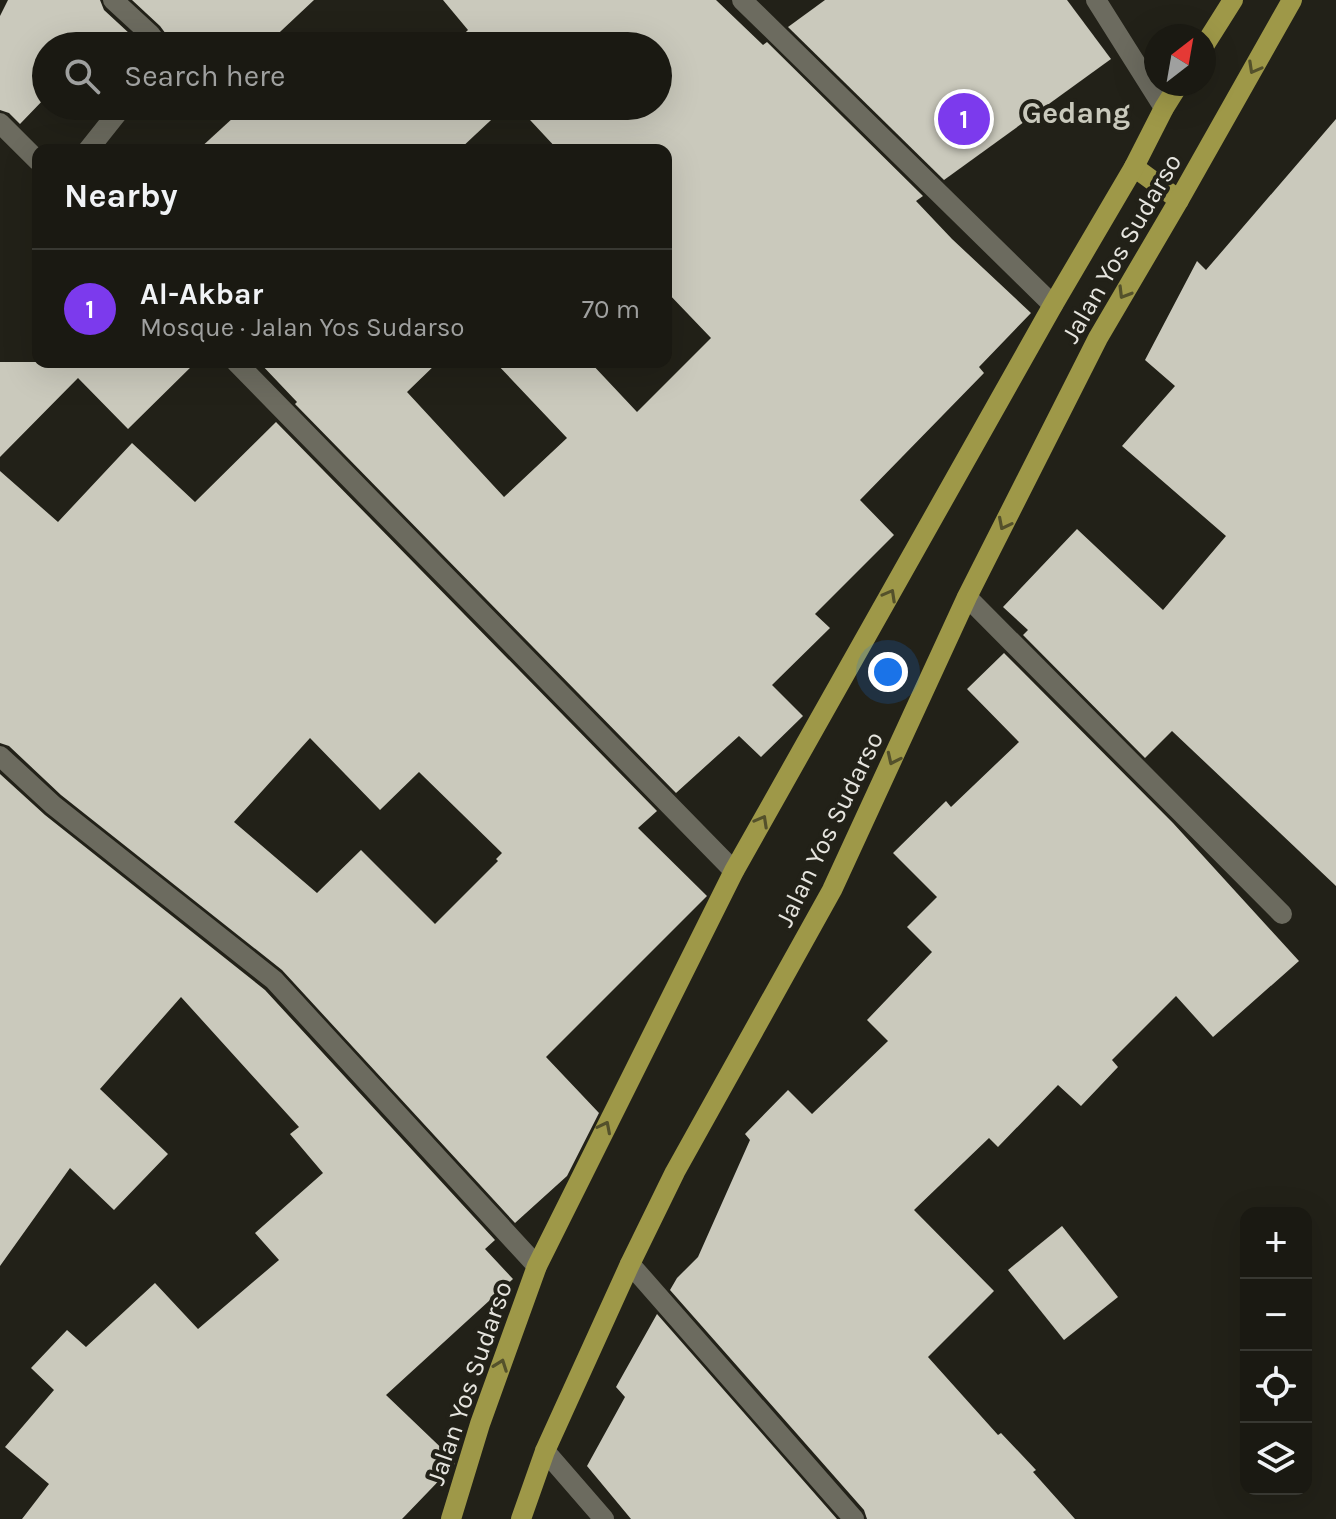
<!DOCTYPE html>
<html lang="en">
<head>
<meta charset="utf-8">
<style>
	:root { --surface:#1a1912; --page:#272620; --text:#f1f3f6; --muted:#9fa09f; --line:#383832; --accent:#7c3aed }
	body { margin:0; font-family:Karla,sans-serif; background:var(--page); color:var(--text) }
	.controls { position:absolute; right:24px; bottom:24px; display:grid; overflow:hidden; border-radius:16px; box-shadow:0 8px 32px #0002 }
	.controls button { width:72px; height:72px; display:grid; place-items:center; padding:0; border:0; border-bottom:2px solid var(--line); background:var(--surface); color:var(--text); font:40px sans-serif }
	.compass { position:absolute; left:1144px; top:24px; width:72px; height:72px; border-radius:50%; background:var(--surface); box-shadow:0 8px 32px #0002; rotate:31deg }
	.you { position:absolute; left:888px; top:672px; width:28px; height:28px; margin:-20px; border:6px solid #fff; border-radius:50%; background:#1a73e8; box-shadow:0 0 0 12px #1a73e833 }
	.badge { display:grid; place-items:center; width:52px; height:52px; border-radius:50%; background:var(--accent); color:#fff; font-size:26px; font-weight:700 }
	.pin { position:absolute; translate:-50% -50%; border:4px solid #fff; box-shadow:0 2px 8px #0006 }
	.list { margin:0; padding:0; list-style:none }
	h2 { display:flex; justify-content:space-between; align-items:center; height:104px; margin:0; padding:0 32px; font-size:34px }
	h2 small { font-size:26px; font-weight:400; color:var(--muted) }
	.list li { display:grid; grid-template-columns:52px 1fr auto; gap:24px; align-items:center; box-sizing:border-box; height:120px; padding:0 32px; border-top:2px solid var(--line) }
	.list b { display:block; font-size:30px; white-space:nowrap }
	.list p { margin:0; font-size:26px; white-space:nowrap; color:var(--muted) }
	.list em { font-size:26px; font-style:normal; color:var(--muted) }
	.icon { flex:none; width:44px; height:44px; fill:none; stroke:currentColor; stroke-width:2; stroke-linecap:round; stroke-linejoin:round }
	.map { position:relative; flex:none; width:1336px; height:1519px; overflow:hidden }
	.search { position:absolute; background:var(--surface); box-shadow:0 8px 32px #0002; left:32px; top:32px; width:640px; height:88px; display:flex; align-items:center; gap:20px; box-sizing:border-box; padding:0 28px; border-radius:44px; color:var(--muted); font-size:30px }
	.panel { position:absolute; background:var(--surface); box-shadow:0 8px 32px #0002; left:32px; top:144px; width:640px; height:224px; border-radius:16px }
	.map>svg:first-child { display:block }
	.building { fill:#cac9bc; fill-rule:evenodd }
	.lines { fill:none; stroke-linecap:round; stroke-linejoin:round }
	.minor { stroke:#6c6b5f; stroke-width:20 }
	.major { stroke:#9e9848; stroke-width:20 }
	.oneway { stroke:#54512b }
	.labels { text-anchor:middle; stroke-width:8; stroke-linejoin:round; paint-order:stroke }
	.street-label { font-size:26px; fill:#e6e5df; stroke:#222118 }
	.quarter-label { font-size:30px; font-weight:bold; fill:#c9c9bc; stroke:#222118 }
</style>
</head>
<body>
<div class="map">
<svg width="1336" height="1519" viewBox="0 0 1336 1519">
	<rect width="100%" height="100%" fill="#222118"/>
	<g class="building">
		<path d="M 8,0 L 100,0 L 104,10 L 143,46 L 46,46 L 46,97 L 20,124 L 9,113 L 0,110 L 0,16 Z"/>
		<path d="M 132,0 L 314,0 L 265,46 L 172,46 L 169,38 L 160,26 Z"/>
		<path d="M 443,0 L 716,0 L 763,45 L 767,42 L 923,196 L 916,201 L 952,239 L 1031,313 L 979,367 L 984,373 L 860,500 L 894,535 L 815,614 L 830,628 L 772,685 L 803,716 L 761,757 L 739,736 L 676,793 L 295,404 L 297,402 L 259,362 L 438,362 L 407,392 L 504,497 L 567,438 L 495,362 L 590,362 L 637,412 L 711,338 L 666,291 L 666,150 L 558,150 L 517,106 L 658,106 L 658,46 L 451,46 L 468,30 Z"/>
		<path d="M 825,0 L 1067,0 L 1111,59 L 944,180 L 788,27 Z"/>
		<path d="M 246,106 L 506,106 L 459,150 L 198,150 Z"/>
		<path d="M 1336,119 L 1336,886 L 1172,731 L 1145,758 L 1023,635 L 1028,630 L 1003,607 L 1077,529 L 1163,610 L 1226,536 L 1122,446 L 1175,386 L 1145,360 L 1197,261 L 1206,270 Z"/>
		<path d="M 0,362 L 196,362 L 128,429 L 78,378 L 0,457 Z"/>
		<path d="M 276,422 L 657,811 L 638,828 L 707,896 L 546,1057 L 599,1113 L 567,1176 L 515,1223 L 282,970 L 61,795 L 9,746 L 0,743 L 0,471 L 58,522 L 132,443 L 195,502 ZM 310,738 L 380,810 L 419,772 L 502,853 L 496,859 L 498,861 L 435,924 L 361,850 L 317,893 L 234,822 Z"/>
		<path d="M 1004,653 L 1173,823 L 1299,961 L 1213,1037 L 1176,996 L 1112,1060 L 1118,1067 L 1081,1106 L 1058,1085 L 998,1147 L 989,1138 L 914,1210 L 994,1291 L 928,1357 L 998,1435 L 1001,1433 L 1036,1470 L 1033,1472 L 1075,1519 L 867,1519 L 864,1510 L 670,1290 L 677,1278 L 698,1257 L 750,1140 L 745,1134 L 788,1090 L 812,1114 L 888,1041 L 867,1020 L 932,952 L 907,927 L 937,897 L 893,853 L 946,801 L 951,807 L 1019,742 L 967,689 Z"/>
		<path d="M 0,774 L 45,815 L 265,990 L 495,1240 L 485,1249 L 513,1279 L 386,1395 L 455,1461 L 454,1465 L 402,1519 L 22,1519 L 49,1484 L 5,1447 L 54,1390 L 31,1368 L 67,1330 L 86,1347 L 155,1283 L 198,1329 L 279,1260 L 255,1233 L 323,1173 L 290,1134 L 299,1127 L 181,997 L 100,1089 L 168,1154 L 114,1210 L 70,1168 L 0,1266 Z"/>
		<path d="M 1062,1226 L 1118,1297 L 1064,1340 L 1008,1270 Z"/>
		<path d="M 657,1314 L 837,1519 L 631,1519 L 587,1466 L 625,1397 L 616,1387 Z"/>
	</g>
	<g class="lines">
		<g class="minor">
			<path d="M 113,0 L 150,34 L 159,46"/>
			<path d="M 742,0 L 1053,305"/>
			<path d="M 1096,0 L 1164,108"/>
			<path d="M 0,123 L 38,161"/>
			<path d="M 88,150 L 123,106"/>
			<path d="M 236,362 L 734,871"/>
			<path d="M 967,597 L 1282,914"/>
			<path d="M 0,756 L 53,805 L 274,980 L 537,1266"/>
			<path d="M 630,1264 L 854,1519"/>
			<path d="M 545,1451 L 604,1519"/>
		</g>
		<g class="major">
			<path d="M 1204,46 L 1233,0"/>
			<path d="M 1134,167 L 1179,200"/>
			<path d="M 451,1519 L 480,1424 L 537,1266 L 734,871 L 1053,305 L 1134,167 L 1164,108 L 1179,84"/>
			<path d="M 521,1519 L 545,1451 L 630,1264 L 675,1172 L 832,890 L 967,597 L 1098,338 L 1179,200 L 1292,0"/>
		</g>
	</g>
	<defs><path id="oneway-chevron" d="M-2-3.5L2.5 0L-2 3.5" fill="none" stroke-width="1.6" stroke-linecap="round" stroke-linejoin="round" transform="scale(2)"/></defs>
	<g class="oneway">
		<use href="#oneway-chevron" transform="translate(1254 68) rotate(119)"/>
		<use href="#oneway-chevron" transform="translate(1124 293) rotate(121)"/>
		<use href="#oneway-chevron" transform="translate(1004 524) rotate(117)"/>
		<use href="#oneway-chevron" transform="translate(890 595) rotate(-61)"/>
		<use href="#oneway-chevron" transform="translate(893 759) rotate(115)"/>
		<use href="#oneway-chevron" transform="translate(762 821) rotate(-61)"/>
		<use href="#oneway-chevron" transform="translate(605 1127) rotate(-63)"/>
		<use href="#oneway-chevron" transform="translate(501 1365) rotate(-70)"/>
	</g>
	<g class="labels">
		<g class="street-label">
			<text transform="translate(1121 248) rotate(-60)" y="9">Jalan Yos Sudarso</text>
			<text transform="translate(829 829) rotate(-64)" y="9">Jalan Yos Sudarso</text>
			<text transform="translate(469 1383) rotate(-71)" y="9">Jalan Yos Sudarso</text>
		</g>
		<g class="quarter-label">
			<text x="1076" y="123">Gedang</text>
		</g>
	</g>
</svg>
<div class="controls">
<button>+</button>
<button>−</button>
<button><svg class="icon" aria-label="locate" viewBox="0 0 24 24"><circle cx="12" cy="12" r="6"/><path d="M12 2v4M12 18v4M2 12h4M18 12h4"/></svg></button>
<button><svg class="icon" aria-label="layers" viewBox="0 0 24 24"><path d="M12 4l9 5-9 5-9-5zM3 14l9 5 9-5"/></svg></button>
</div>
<svg class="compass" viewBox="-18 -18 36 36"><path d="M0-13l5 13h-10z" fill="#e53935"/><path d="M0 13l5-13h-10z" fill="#9fa09f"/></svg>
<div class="you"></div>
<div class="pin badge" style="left:964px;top:119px">1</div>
<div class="search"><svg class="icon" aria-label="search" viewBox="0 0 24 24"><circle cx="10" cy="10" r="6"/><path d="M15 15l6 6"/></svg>Search here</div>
<section class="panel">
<h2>Nearby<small></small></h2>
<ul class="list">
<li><span class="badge">1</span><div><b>Al-Akbar</b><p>Mosque · Jalan Yos Sudarso</p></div><em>70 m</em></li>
</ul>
</section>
</div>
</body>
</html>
